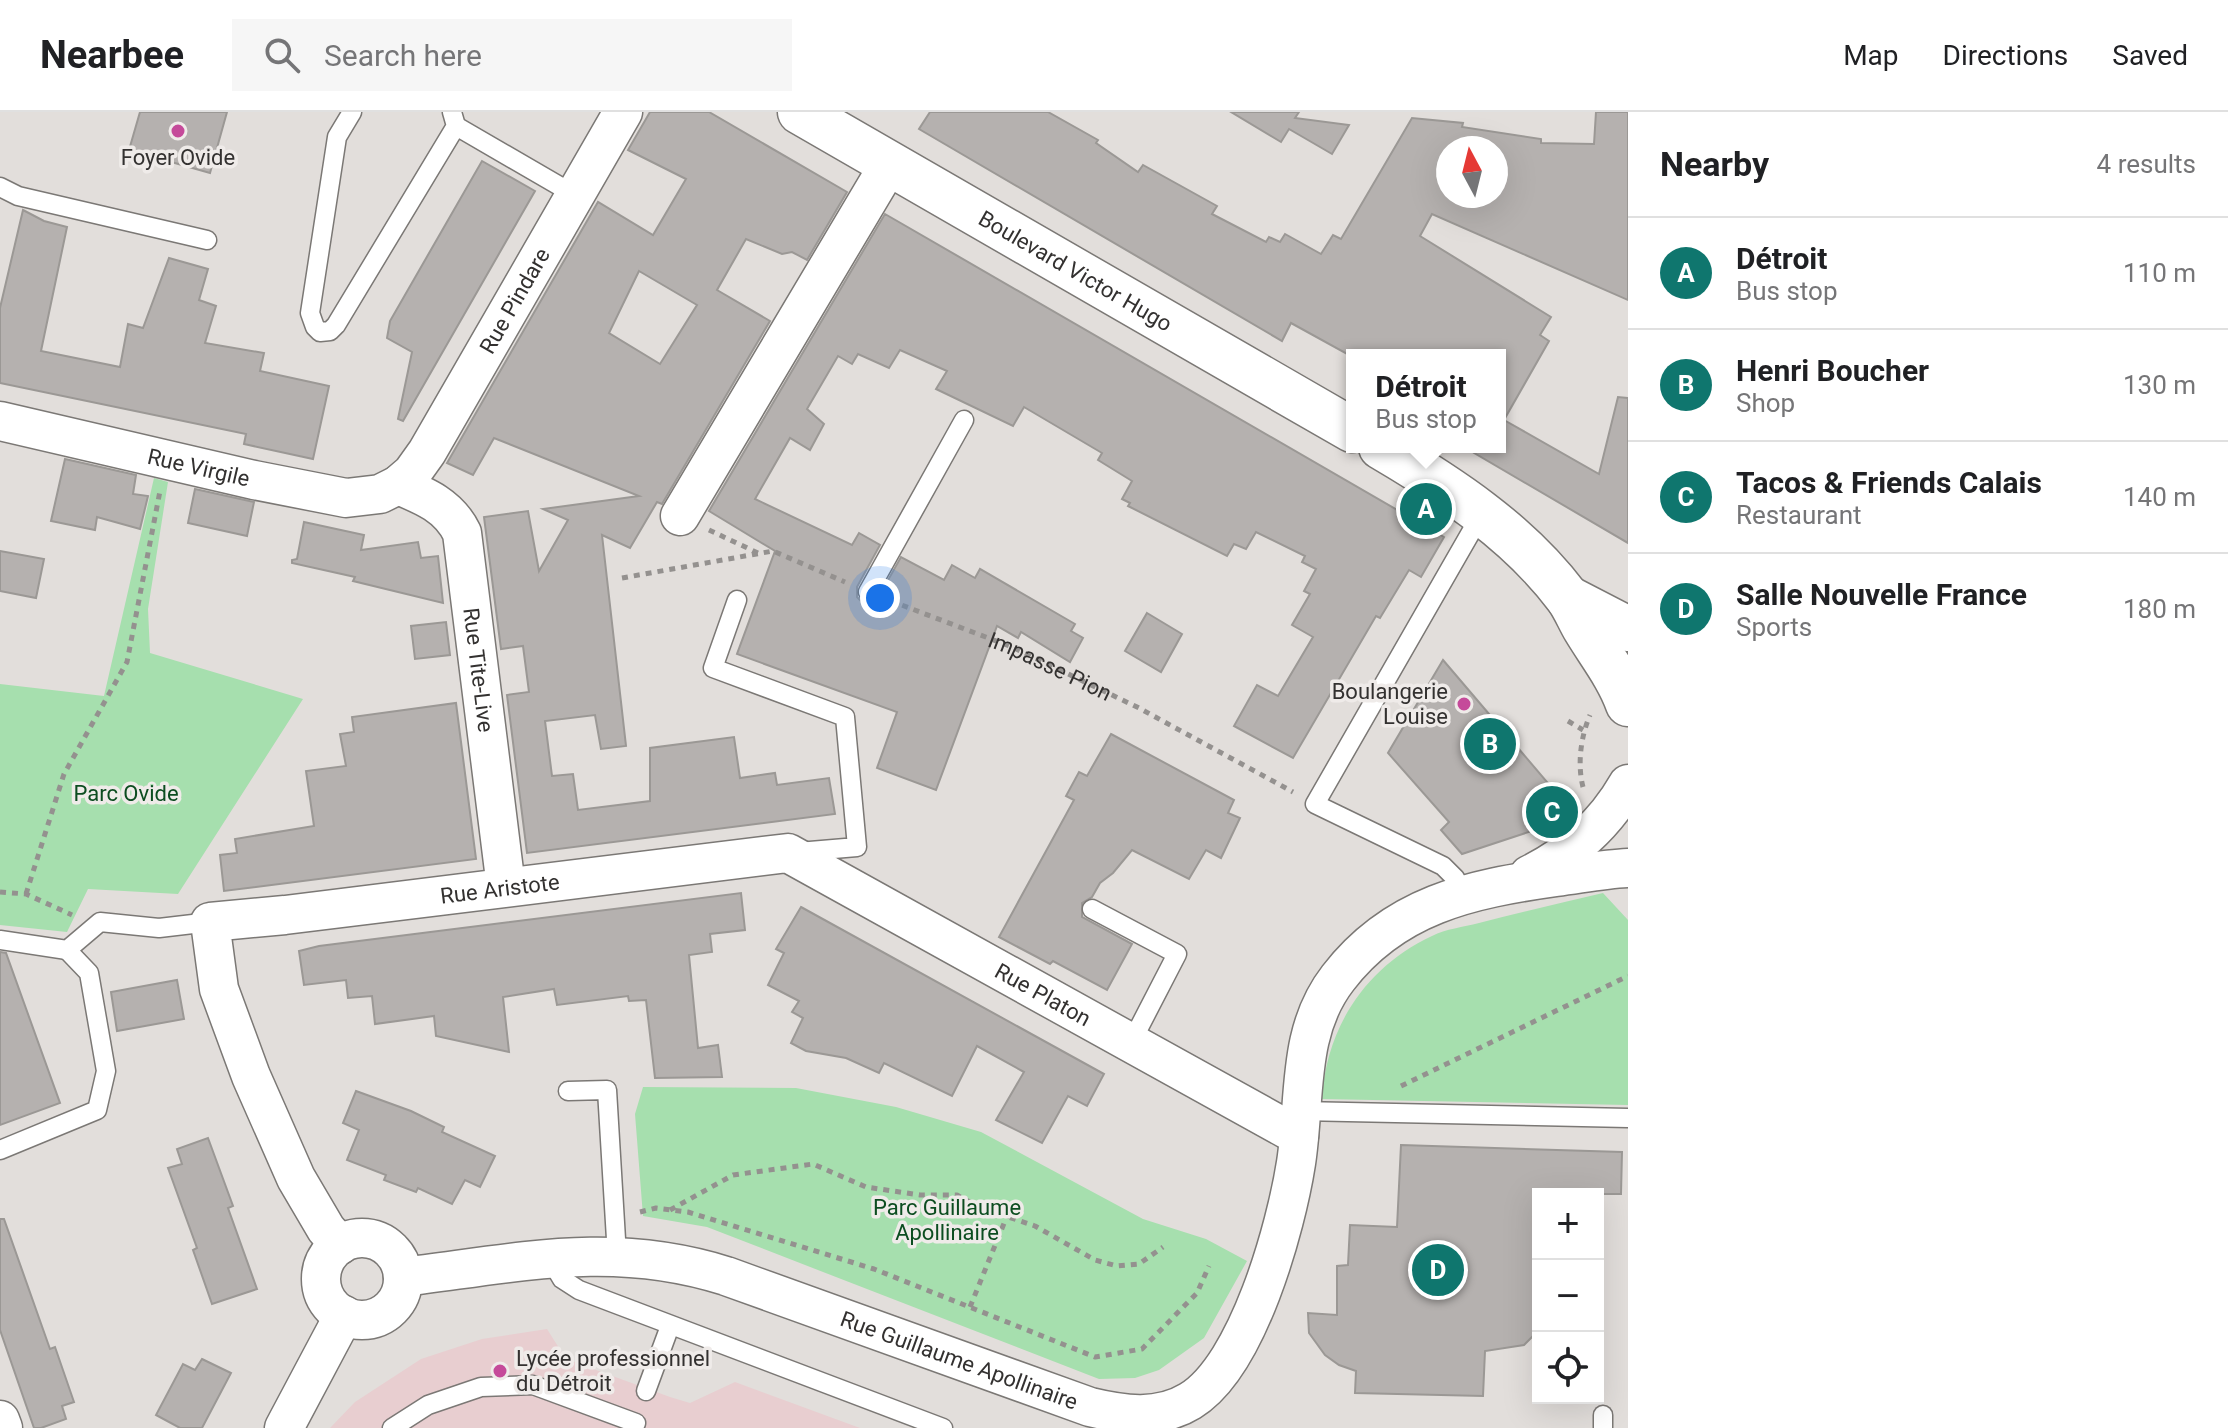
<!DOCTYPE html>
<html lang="en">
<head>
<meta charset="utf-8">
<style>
	:root { --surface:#fff; --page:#f6f6f6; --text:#202124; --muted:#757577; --line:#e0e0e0; --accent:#0f766e }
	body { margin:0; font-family:Roboto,sans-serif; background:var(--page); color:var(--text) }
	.controls { position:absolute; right:24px; bottom:24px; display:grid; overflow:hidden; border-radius:0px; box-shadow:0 8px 32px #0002 }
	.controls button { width:72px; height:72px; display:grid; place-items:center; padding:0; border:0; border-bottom:2px solid var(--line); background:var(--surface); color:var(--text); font:40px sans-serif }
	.compass { position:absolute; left:1436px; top:24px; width:72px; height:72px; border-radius:50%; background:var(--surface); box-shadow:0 8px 32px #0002; rotate:353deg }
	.you { position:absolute; left:880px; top:486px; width:28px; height:28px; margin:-20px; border:6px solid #fff; border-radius:50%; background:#1a73e8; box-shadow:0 0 0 12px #1a73e833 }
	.badge { display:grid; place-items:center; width:52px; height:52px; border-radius:50%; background:var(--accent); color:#fff; font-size:26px; font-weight:700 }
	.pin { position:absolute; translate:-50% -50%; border:4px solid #fff; box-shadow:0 2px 8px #0006 }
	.popup { position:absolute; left:1346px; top:237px; width:160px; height:104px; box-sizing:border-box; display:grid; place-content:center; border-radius:0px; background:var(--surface); filter:drop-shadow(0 2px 6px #0005); font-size:26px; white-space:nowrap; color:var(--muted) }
	.popup b { font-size:30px; color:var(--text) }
	.popup::after { content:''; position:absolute; left:50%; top:100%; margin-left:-16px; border:16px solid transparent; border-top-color:var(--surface) }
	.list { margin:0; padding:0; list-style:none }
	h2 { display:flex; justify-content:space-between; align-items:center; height:104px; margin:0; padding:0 32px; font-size:34px }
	h2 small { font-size:26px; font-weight:400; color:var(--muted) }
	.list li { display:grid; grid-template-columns:52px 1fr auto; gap:24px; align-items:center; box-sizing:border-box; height:112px; padding:0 32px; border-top:2px solid var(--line) }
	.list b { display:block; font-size:30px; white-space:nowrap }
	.list p { margin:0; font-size:26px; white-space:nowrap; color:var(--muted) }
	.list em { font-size:26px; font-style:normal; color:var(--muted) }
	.icon { flex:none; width:44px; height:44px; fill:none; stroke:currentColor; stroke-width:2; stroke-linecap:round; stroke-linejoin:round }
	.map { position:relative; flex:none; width:1628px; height:1316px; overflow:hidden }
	header { display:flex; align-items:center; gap:48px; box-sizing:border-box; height:112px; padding:0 40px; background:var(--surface); border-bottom:2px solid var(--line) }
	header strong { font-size:38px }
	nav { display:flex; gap:44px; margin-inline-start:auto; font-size:28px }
	.search { width:560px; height:72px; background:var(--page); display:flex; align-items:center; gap:20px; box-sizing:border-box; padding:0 28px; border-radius:0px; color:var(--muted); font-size:30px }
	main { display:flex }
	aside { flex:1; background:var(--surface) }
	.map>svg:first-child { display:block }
	.education { fill:#e8ced0 }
	.green { fill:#a6dfae }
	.building { fill:#b5b1af; stroke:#9b9895; stroke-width:2; fill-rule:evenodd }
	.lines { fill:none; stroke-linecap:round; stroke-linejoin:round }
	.service-casing { stroke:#7b7875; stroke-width:21 }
	.minor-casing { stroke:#7b7875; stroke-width:41 }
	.primary-casing { stroke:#7b7875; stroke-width:47 }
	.path { stroke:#94918f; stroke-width:5; stroke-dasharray:6 6; stroke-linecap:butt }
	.service { stroke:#fff; stroke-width:18 }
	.minor { stroke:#fff; stroke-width:38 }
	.primary { stroke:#fff; stroke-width:44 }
	.poi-dot { fill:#c54a9a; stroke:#efebe9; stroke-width:3 }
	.labels { text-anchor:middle; stroke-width:7; stroke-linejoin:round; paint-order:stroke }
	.poi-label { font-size:22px; fill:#333130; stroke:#efebe9 }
	.street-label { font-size:22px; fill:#333130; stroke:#efebe9 }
	.park-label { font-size:22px; fill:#0c4d20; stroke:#efebe9 }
</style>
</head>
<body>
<header>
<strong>Nearbee</strong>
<div class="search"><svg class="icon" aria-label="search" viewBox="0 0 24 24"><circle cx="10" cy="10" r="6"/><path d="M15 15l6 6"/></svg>Search here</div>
<nav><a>Map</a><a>Directions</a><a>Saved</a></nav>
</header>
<main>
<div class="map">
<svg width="1628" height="1316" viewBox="0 0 1628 1316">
	<rect width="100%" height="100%" fill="#e2dedb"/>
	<path class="education" d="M 547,1217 L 566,1247 L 670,1285 L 690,1291 L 735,1270 L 860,1316 L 330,1316 L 355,1290 L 421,1247 L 482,1227 Z"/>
	<g class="green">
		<path d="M 154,366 L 168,370 L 148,497 L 150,541 L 303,587 L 178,782 L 88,777 L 67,820 L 0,813 L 0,572 L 104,584 Z"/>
		<path d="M 1603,781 L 1628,808 L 1628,993 L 1322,987 C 1326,915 1366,855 1432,824 C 1446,817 1463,815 1479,811 C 1520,800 1562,791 1603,781 Z"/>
		<path d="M 643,975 L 796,976 L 896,995 L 981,1020 L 1143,1107 L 1206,1127 L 1247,1149 L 1204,1226 L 1159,1258 L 1135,1266 L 1099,1267 L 707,1115 L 643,1104 L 635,1002 Z"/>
	</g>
	<g class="building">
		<path d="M 140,0 L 227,0 L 210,61 L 129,38 Z"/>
		<path d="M 650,0 L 709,0 L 847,80 L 807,148 L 792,140 L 782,142 L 746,127 L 717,178 L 770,209 L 662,392 L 657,390 L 630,436 L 602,423 L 626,634 L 601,637 L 595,603 L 545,609 L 552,664 L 573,662 L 578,698 L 650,689 L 650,636 L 734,625 L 740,666 L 775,661 L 777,673 L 829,666 L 835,702 L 527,741 L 507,583 L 529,580 L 523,534 L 501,537 L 484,405 L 528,399 L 539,459 L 568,408 L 543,397 L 639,384 L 494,326 L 473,363 L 447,351 L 598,90 L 653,123 L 686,67 L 628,38 ZM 639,159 L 697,193 L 660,252 L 609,221 Z"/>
		<path d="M 930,0 L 1048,0 L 1098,28 L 1096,31 L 1138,60 L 1143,53 L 1217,94 L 1212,102 L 1266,130 L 1269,125 L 1280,130 L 1285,122 L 1321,142 L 1333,123 L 1341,127 L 1412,6 L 1463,11 L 1462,15 L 1541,27 L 1541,31 L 1594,32 L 1596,0 L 1628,0 L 1628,188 L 1432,102 L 1420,124 L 1551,205 L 1540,223 L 1549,229 L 1504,308 L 1599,362 L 1618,285 L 1628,286 L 1628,431 L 1464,335 L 1500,335 L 1500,243 L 1349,243 L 1291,211 L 1282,229 L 919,17 ZM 1448,36 L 1496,36 L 1496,84 L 1448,84 Z"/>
		<path d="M 1231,0 L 1299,0 L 1295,6 L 1349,13 L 1332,42 L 1289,17 L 1281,30 Z"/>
		<path d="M 482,49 L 535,79 L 403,309 L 398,307 L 412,240 L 387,226 L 390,209 Z"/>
		<path d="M 23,98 L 44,109 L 67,115 L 41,239 L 120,255 L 128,212 L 143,216 L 169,146 L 208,157 L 199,188 L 216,194 L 205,231 L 264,241 L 260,259 L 329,274 L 313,347 L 244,332 L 246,322 L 0,271 L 0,196 Z"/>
		<path d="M 885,102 L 1444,425 L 1421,465 L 1409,458 L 1380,506 L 1376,504 L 1293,646 L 1234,614 L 1257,573 L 1278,584 L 1313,525 L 1292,513 L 1310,482 L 1304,479 L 1316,457 L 1302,450 L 1305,444 L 1256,420 L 1246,437 L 1234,432 L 1227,444 L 1128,394 L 1130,391 L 1122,387 L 1132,369 L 1098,348 L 1102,341 L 1024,295 L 1013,314 L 936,277 L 947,259 L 900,238 L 889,256 L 858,242 L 852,252 L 838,244 L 807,297 L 824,312 L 810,338 L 790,326 L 755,387 L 852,433 L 859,421 L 880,433 L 857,475 L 857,485 L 863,491 L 873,491 L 878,486 L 901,445 L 944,468 L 952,453 L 975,466 L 980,457 L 1075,512 L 1071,519 L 1083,526 L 1070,550 L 1021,520 L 1018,526 L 997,514 L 936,678 L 877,656 L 897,600 L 737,542 L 775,439 L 709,399 Z"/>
		<path d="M 65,347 L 136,363 L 133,382 L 148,384 L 140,417 L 97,405 L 95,418 L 51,409 Z"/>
		<path d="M 195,377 L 254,390 L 247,424 L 188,411 Z"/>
		<path d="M 304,410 L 364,423 L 361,438 L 418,430 L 421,446 L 438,444 L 443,491 L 353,469 L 355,465 L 292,451 L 292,448 L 297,447 Z"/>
		<path d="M 0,439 L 44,447 L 36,486 L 0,479 Z"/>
		<path d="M 1147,501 L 1182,522 L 1161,560 L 1125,539 Z"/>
		<path d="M 446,510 L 450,543 L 415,547 L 411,514 Z"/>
		<path d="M 1443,548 L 1570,697 L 1550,713 L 1462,742 L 1441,718 L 1449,710 L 1388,641 Z"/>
		<path d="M 456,591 L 476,747 L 224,779 L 220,743 L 237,741 L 235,727 L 314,714 L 306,659 L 346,654 L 340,622 L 354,620 L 352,605 Z"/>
		<path d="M 1111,622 L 1234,688 L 1228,701 L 1240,706 L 1221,746 L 1206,738 L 1189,767 L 1132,738 L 1113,761 L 1100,771 L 1092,785 L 1082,791 L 1082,805 L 1132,832 L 1107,878 L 1053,849 L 1050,852 L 999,825 L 1074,688 L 1066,684 L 1079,660 L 1087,664 Z"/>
		<path d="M 741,781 L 745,818 L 710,822 L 712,840 L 689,843 L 698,936 L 718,933 L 722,965 L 655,966 L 646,888 L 629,889 L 628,884 L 557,893 L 554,877 L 503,885 L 509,940 L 436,924 L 434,904 L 375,912 L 372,884 L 348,886 L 346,868 L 304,873 L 299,839 L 319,834 Z"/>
		<path d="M 801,795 L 1104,962 L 1087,994 L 1068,984 L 1042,1031 L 996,1008 L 1024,960 L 977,934 L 952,984 L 884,951 L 879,961 L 846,946 L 806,939 L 791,931 L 803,906 L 792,900 L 799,889 L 768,873 L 784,841 L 776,837 Z"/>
		<path d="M 0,840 L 6,841 L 60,991 L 0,1013 Z"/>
		<path d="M 177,868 L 184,907 L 117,919 L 111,880 Z"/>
		<path d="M 356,979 L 411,999 L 444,1015 L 442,1020 L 495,1044 L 480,1075 L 465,1068 L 452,1092 L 418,1076 L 416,1080 L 384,1068 L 386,1063 L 347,1048 L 359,1018 L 343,1011 Z"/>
		<path d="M 208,1026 L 233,1094 L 228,1096 L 257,1177 L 212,1192 L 193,1138 L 197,1136 L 168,1056 L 182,1052 L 177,1037 Z"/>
		<path d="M 1401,1033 L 1622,1040 L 1621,1082 L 1538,1082 L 1538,1219 L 1524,1233 L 1485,1239 L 1483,1284 L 1355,1281 L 1356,1259 L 1339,1253 L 1325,1243 L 1309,1221 L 1308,1201 L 1337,1203 L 1337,1154 L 1348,1153 L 1350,1113 L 1397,1115 Z"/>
		<path d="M 0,1107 L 4,1107 L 50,1237 L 55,1235 L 74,1290 L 62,1294 L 66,1307 L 41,1316 L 34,1316 L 0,1218 Z"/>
		<path d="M 202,1247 L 231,1261 L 202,1316 L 180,1316 L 156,1303 L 183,1252 L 195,1258 Z"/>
	</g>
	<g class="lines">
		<g class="service-casing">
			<g id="service">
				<path d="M 352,0 L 337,25 L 310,201 L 315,215 L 320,220 L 330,219 L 336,213 L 456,14 L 452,0"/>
				<path d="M 456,14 L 575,83"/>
				<path d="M 0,75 L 18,84 L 207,128"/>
				<path d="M 868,480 L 964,308"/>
				<path d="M 737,488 L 713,556 L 845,605 L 857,735 L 798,740"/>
				<path d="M 1464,784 L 1455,766 L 1443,754 L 1315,692 L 1482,401"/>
				<path d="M 1092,797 L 1177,842 L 1131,931"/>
				<path d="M 0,828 L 67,838 L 100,810 L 159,816 L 210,810"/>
				<path d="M 568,979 L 607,978 L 617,1144"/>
				<path d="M 1300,999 L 1628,1006"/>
				<path d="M 0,1038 L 97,998 L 106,959 L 89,861 L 67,838"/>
				<path d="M 550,1147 L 562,1167 L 579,1178 L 943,1316"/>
				<path d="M 646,1279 L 670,1214"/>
				<path d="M 1603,1303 L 1603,1316"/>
				<path d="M 392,1316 L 428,1293 L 481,1275 L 533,1273 L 636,1311"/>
			</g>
		</g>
		<g class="minor-casing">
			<g id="minor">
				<path id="s2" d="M 0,309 L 254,368 L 346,386 L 380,382 L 398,373 L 412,361 L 427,340 L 623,0"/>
				<path id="s3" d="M 398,373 C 425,384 449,394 462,421 L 506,775"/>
				<path d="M 680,404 L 890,51"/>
				<path d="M 1529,763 C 1572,741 1604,714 1628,672"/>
				<circle cx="362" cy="1167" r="41"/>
				<path id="s4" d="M 340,1133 L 326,1117 L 296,1066 L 251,964 L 219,877 L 210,810 L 285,803 L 788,741 L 1299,1024"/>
				<path id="s5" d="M 403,1165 C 518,1151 612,1128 726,1164 L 1090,1295 C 1123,1303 1159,1308 1190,1289 C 1248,1254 1286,1115 1296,1051 C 1306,987 1296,920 1338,866 C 1394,793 1470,777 1556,765 C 1580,762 1604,757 1628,756"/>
				<path d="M 0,1308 L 3,1316"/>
				<path d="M 284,1316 L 344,1203"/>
			</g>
		</g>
		<g class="primary-casing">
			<g id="primary">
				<path id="s6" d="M 800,0 L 1352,318"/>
				<path d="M 1381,335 C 1449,375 1518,420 1567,485 C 1574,494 1579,507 1585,517 C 1600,542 1618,564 1628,592"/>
				<path d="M 1568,486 L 1628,517"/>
			</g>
		</g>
		<g class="path">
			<path d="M 709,418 L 758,441"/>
			<path d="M 622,466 L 773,439 L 845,470"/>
			<path id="s1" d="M 891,489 L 1012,535 L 1139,596 L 1293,680"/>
			<path d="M 1568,609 L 1583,618"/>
			<path d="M 1583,675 C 1577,652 1581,624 1590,603"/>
			<path d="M 0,780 L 26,782 L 72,803"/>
			<path d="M 26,782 L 64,662 L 127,550 L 160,379"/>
			<path d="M 1401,974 L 1628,864"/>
			<path d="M 670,1098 L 733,1063 L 813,1052 L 866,1075 L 920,1083 L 957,1083 L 979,1095 L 1035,1114 L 1095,1148 L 1117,1154 L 1139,1152 L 1163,1135"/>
			<path d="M 640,1100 L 656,1096 L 688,1100 L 874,1157 L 1095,1245 L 1142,1237 L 1197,1181 L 1209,1154"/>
			<path d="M 970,1195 L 1007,1104"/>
		</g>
		<use href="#service" class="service"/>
		<use href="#minor" class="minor"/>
		<use href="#primary" class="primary"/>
	</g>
	<g class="poi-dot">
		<circle cx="178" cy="19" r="8"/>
		<circle cx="1464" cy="592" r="8"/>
		<circle cx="500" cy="1259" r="8"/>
	</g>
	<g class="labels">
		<g class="poi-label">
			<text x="178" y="53">Foyer Ovide</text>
			<text x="1448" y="587" text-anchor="end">Boulangerie<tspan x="1448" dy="25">Louise</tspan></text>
			<text x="516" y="1254" text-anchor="start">Lycée professionnel<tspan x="516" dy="25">du Détroit</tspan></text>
		</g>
		<g class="street-label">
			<text dy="8" stroke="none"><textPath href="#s6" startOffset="318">Boulevard Victor Hugo</textPath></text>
			<text dy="8" stroke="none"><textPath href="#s2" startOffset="628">Rue Pindare</textPath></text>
			<text dy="8" stroke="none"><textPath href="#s2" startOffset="204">Rue Virgile</textPath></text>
			<text dy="8" stroke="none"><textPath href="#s1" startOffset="172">Impasse Pion</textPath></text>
			<text dy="8" stroke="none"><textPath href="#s3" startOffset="220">Rue Tite-Live</textPath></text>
			<text dy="8" stroke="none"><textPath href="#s4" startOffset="644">Rue Aristote</textPath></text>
			<text dy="8" stroke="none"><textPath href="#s4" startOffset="1226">Rue Platon</textPath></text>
			<text dy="8" stroke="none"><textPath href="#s5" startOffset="574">Rue Guillaume Apollinaire</textPath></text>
		</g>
		<g class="park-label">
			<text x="126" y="689">Parc Ovide</text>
			<text x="947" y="1103">Parc Guillaume<tspan x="947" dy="25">Apollinaire</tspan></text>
		</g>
	</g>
</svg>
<div class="controls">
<button>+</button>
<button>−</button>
<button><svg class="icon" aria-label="locate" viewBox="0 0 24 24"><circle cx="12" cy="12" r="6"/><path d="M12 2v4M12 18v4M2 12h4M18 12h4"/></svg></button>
</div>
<svg class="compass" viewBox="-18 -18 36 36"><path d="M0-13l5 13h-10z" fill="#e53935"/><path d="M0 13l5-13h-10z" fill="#757577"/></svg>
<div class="you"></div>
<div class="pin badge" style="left:1426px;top:397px">A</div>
<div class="popup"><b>Détroit</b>Bus stop</div>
<div class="pin badge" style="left:1490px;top:632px">B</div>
<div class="pin badge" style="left:1552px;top:700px">C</div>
<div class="pin badge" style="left:1438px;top:1158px">D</div>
</div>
<aside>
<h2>Nearby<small>4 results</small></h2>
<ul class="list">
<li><span class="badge">A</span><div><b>Détroit</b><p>Bus stop</p></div><em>110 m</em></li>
<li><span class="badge">B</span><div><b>Henri Boucher</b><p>Shop</p></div><em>130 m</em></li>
<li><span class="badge">C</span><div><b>Tacos &amp; Friends Calais</b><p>Restaurant</p></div><em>140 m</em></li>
<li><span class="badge">D</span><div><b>Salle Nouvelle France</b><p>Sports</p></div><em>180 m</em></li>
</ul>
</aside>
</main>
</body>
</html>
